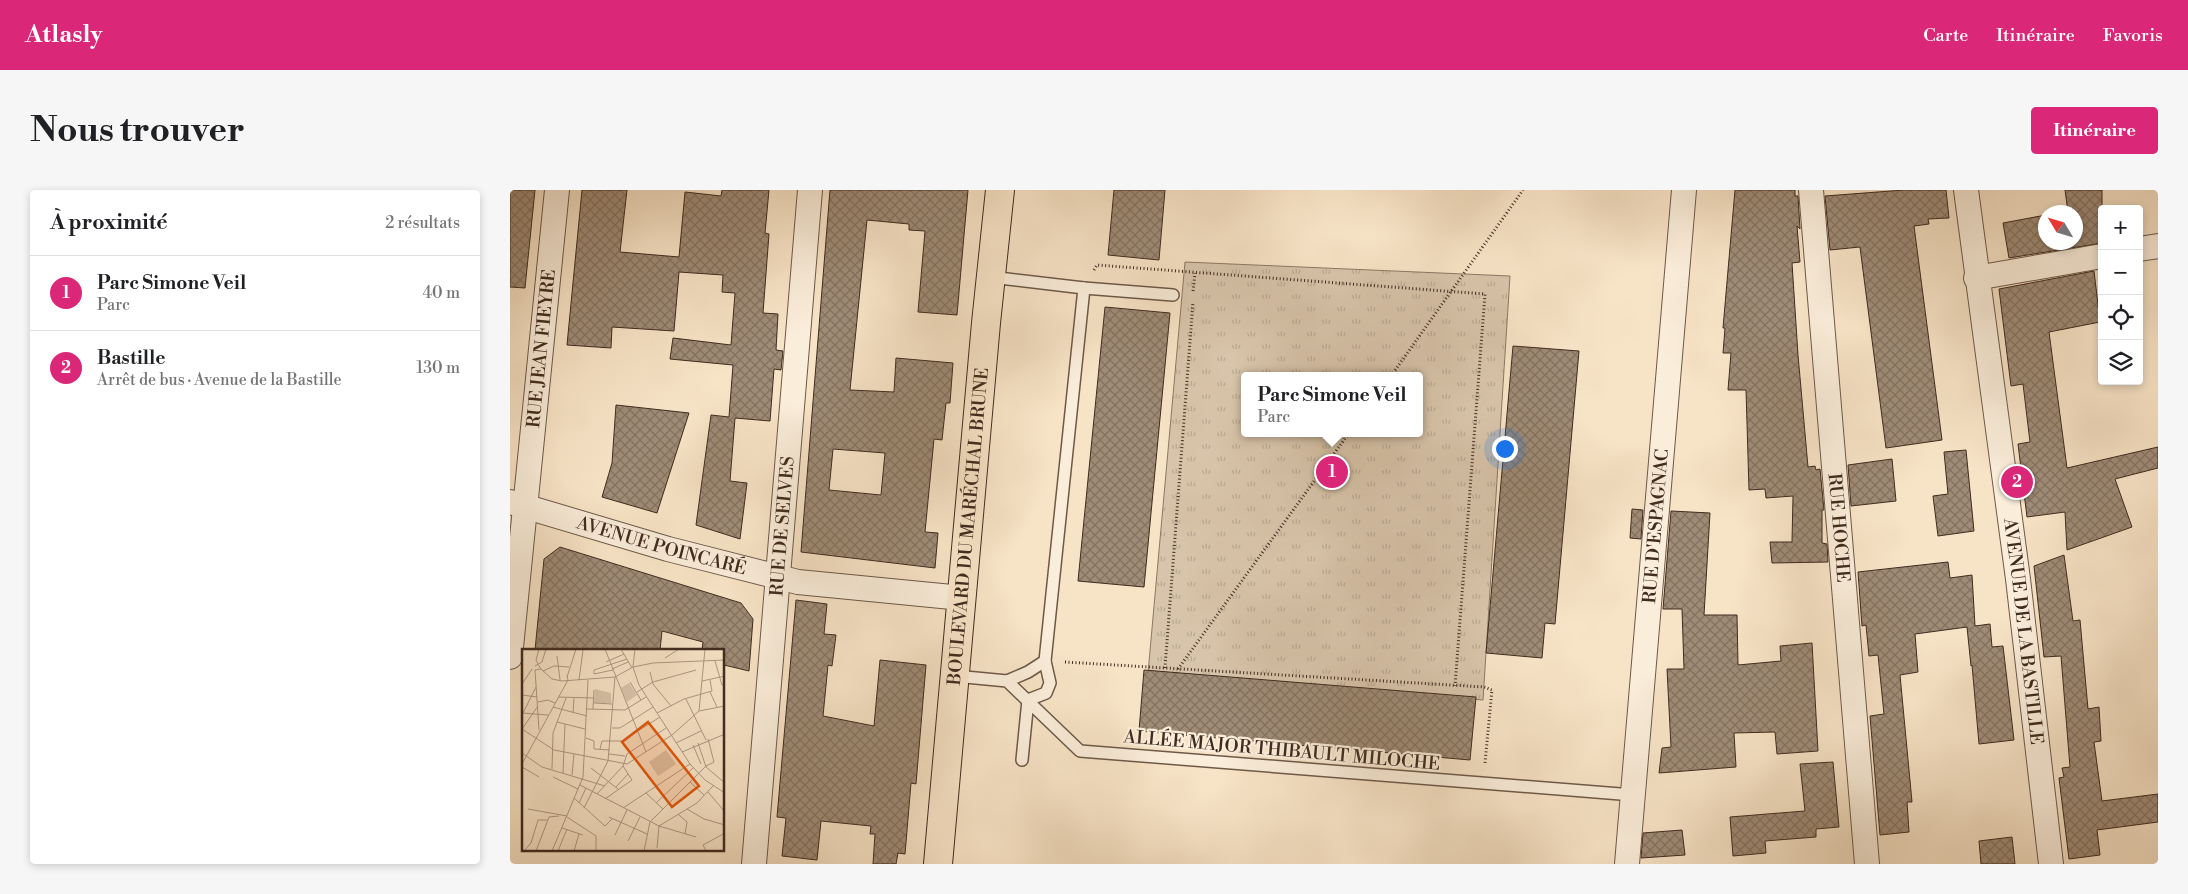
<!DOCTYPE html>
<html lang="fr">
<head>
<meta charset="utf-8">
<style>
	:root { --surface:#fff; --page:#f6f6f6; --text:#202124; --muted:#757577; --line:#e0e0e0; --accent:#db2777 }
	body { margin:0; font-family:"Libre Bodoni",serif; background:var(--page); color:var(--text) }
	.controls { position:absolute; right:15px; top:15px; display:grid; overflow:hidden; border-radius:5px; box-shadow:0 2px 8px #0003 }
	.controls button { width:45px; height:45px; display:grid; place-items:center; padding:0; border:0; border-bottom:1px solid var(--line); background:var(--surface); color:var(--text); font:25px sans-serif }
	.compass { position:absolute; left:1528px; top:15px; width:45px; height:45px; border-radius:50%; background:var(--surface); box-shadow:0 2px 8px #0003; rotate:308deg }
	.you { position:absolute; left:994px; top:258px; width:18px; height:18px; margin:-12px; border:4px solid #fff; border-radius:50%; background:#1a73e8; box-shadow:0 0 0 8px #1a73e833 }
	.badge { display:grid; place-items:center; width:32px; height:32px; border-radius:50%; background:var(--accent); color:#fff; font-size:16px; font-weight:700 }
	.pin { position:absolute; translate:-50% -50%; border:2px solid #fff; box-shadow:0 1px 5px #0006 }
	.popup { position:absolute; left:731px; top:182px; width:182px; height:65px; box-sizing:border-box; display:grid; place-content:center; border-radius:5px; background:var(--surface); filter:drop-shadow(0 1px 4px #0005); font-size:16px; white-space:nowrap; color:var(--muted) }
	.popup b { font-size:19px; color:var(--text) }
	.popup::after { content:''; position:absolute; left:50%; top:100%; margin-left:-10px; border:10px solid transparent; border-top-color:var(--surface) }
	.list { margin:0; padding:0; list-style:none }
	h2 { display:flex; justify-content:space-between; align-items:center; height:65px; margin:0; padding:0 20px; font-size:21px }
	h2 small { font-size:16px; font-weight:400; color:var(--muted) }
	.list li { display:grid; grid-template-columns:32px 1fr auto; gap:15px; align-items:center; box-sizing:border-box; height:75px; padding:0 20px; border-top:1px solid var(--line) }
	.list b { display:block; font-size:19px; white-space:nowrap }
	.list p { margin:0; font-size:16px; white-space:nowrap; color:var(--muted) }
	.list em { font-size:16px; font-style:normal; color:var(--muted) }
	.icon { flex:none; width:28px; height:28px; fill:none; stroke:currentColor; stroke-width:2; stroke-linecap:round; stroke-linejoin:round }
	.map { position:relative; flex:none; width:1648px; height:674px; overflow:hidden; border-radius:5px }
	header { display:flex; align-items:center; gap:30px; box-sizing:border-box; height:70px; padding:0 25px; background:var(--accent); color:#fff }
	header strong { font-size:24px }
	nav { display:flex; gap:28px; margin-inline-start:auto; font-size:18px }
	.intro { display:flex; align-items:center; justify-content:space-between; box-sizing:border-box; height:120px; padding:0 30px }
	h1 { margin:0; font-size:35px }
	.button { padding:12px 22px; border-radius:5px; background:var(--accent); color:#fff; font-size:18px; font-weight:700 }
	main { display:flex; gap:30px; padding:0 30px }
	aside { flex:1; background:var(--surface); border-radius:5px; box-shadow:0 2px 8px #0003 }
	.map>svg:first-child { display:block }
	.park { fill:url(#park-tufts); stroke:#8c7864; fill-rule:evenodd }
	.building { fill:url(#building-cross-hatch); stroke:#402b1f; fill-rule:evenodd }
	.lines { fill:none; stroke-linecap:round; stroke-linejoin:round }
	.lane-casing { stroke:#6e5949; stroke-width:14 }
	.street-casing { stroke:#6e5949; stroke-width:26 }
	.primary-casing { stroke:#402b1f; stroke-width:30 }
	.path { stroke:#402b1f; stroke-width:3; stroke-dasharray:1 2.5; stroke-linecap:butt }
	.lane { stroke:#faedda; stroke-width:11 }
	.street { stroke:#faedda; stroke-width:24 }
	.primary { stroke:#f7e3c6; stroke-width:28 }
	.labels { text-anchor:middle; stroke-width:4.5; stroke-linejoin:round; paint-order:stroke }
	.street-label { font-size:18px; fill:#402b1f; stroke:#faedda }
	.inset-road { fill:none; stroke:#ae9983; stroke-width:1 }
	.view { fill:#e0570d; fill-opacity:0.15; stroke:#e0570d; stroke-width:2.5 }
	.inset-edge { fill:none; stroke:#402b1f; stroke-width:2.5 }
</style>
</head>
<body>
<header>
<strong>Atlasly</strong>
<nav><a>Carte</a><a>Itinéraire</a><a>Favoris</a></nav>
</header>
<div class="intro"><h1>Nous trouver</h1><a class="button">Itinéraire</a></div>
<main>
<aside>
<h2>À proximité<small>2 résultats</small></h2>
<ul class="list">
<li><span class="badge">1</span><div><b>Parc Simone Veil</b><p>Parc</p></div><em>40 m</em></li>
<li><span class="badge">2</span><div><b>Bastille</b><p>Arrêt de bus · Avenue de la Bastille</p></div><em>130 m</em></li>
</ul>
</aside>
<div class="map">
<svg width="1648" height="674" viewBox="0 0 1648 674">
	<defs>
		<pattern id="park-tufts" width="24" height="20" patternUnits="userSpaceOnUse" patternTransform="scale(1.25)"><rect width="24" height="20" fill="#d8c4aa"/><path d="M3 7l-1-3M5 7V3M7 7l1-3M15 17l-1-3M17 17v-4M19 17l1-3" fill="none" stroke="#baa992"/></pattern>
		<pattern id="building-cross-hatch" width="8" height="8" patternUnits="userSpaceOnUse" patternTransform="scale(1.25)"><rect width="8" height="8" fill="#9f8b76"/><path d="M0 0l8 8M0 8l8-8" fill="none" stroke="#837260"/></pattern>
	</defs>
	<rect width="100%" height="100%" fill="#f7e3c6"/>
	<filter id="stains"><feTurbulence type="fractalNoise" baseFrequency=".004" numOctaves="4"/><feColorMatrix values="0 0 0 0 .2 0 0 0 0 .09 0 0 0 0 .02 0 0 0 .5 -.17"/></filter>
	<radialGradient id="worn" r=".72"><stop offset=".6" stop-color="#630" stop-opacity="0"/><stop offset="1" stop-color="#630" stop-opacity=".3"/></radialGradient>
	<path class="park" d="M 675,72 L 1000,86 L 973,510 L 638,483 ZM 734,186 L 910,186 L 910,243 L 734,243 Z"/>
	<g class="building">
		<path d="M 0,0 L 25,0 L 15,98 L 0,97 Z"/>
		<path d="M 72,0 L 117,0 L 110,62 L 169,67 L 175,2 L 211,6 L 212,0 L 259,0 L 255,43 L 259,44 L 253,123 L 268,124 L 266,160 L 273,161 L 271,180 L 264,179 L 260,231 L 225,228 L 220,291 L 237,293 L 230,349 L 186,335 L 201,225 L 219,227 L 223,175 L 160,169 L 163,148 L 221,155 L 225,103 L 212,102 L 213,85 L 169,82 L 164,141 L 102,137 L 101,158 L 57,155 Z"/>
		<path d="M 320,0 L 458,0 L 447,125 L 408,122 L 415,41 L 399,40 L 399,34 L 357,30 L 340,200 L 384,202 L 386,168 L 443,173 L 440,213 L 436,213 L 432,250 L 424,249 L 415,342 L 428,343 L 425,378 L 291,362 ZM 323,259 L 375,263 L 371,305 L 319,300 Z"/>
		<path d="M 604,0 L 655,0 L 649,70 L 598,65 Z"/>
		<path d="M 1225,0 L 1285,0 L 1285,6 L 1288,6 L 1290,39 L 1287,36 L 1290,72 L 1282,73 L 1288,165 L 1298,277 L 1305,276 L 1306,280 L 1310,279 L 1314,320 L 1312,320 L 1312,353 L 1317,354 L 1318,372 L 1262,373 L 1260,352 L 1282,352 L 1283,306 L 1256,308 L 1255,299 L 1239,300 L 1236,200 L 1218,200 L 1221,163 L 1213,163 L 1215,138 L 1213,138 Z"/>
		<path d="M 1394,0 L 1436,0 L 1439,28 L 1418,29 L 1419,34 L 1404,36 L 1432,250 L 1376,258 L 1350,57 L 1320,60 L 1315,6 Z"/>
		<path d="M 1555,0 L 1592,0 L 1592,53 L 1499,68 L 1493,33 L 1536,25 L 1536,52 L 1566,52 L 1566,22 L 1554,22 L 1558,22 Z"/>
		<path d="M 1584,81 L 1590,132 L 1539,142 L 1557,278 L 1648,257 L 1648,278 L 1605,289 L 1622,337 L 1557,360 L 1555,322 L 1517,327 L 1508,254 L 1520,252 L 1513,194 L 1501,196 L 1489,99 Z"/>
		<path d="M 595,117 L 660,123 L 634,397 L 568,391 Z"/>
		<path d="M 1003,156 L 1069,161 L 1045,434 L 1035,433 L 1032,468 L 976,463 Z"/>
		<path d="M 106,215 L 179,223 L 147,323 L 92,307 L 102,273 Z"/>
		<path d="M 1456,260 L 1464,341 L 1428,346 L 1423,306 L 1438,304 L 1434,262 Z"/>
		<path d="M 1382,269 L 1386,311 L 1341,316 L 1338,275 Z"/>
		<path d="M 1122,319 L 1133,320 L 1131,349 L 1120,348 Z"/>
		<path d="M 1161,321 L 1200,323 L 1194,425 L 1227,425 L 1228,475 L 1271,471 L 1270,456 L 1302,453 L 1308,561 L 1267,564 L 1265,542 L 1224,543 L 1226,577 L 1149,583 L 1152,558 L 1161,557 L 1157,479 L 1174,479 L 1172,419 L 1153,419 Z"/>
		<path d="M 50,357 L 231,413 L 243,429 L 239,481 L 214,475 L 214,460 L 192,460 L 193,452 L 152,441 L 150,460 L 25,460 L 34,369 Z"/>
		<path d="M 1554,365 L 1563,431 L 1570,430 L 1578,519 L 1589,517 L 1591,551 L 1584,552 L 1592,611 L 1648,604 L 1648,632 L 1587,640 L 1590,665 L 1559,669 L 1549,588 L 1554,587 L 1552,578 L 1560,577 L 1551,466 L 1534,467 L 1524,376 Z"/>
		<path d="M 1438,372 L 1440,388 L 1462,385 L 1465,436 L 1480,434 L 1482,457 L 1493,456 L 1504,550 L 1469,554 L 1462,475 L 1461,476 L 1457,437 L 1405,444 L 1408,482 L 1390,485 L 1402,612 L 1397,612 L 1399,642 L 1370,645 L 1360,526 L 1374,524 L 1368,465 L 1359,466 L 1356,435 L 1352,436 L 1348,382 Z"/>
		<path d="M 286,410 L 317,414 L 314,444 L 326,445 L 322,476 L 318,475 L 313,526 L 364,536 L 370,470 L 416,475 L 406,594 L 401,593 L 395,664 L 388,663 L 386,674 L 363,674 L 365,644 L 360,644 L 361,636 L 311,631 L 307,670 L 272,666 L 276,628 L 267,627 Z"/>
		<path d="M 634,480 L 966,507 L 960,570 L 629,541 Z"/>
		<path d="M 1323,572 L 1329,637 L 1306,639 L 1306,647 L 1255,651 L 1256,663 L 1223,666 L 1220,627 L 1295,621 L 1290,574 Z"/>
		<path d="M 1172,640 L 1175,665 L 1131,668 L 1133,643 Z"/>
		<path d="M 1502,647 L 1505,674 L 1471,674 L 1469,651 Z"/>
	</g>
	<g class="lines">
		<g class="lane-casing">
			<g id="lane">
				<path d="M 481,87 L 574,98 L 535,471 L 540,493 L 536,503 L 518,510"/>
				<path d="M 574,98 L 663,105"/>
				<path d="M 445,486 L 497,491 L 570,561 L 1123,605"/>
				<path d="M 497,491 L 518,482 L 535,471"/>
				<path d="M 512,570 L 518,510"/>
			</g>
		</g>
		<g class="street-casing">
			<g id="street">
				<path id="s1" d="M 1301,0 L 1357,674"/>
				<path id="s2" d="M 1456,0 L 1508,389 L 1541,674"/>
				<path d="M 1629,59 L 1648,56"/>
				<path d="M 1466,88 L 1592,66"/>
				<path id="s3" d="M 0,312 L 158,359 L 288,392 L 452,408"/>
				<path id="s4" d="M 0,467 L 47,0"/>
				<path id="s5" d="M 244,674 L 300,0"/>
				<path id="s6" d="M 1117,674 L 1174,0"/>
			</g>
		</g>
		<g class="primary-casing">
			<g id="primary">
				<path id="s7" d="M 428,674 L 476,133 L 490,0"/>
			</g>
		</g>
		<g class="path">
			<path d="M 584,80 L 587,75 L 975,104 L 945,496"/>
			<path d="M 683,101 L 685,83"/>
			<path d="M 881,186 L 1013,0"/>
			<path d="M 555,472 L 974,497 L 982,500 L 975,573"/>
			<path d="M 655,478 L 683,112"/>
			<path d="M 668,479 L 839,243"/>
		</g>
		<use href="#lane" class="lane"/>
		<use href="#street" class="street"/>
		<use href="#primary" class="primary"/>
	</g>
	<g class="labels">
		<g class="street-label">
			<text dy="6" stroke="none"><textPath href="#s4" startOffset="310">RUE JEAN FIEYRE</textPath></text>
			<text dy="6" stroke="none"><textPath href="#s5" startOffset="339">RUE DE SELVES</textPath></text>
			<text dy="6" stroke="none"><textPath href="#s7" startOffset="339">BOULEVARD DU MARÉCHAL BRUNE</textPath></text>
			<text dy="6" stroke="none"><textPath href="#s6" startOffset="339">RUE D'ESPAGNAC</textPath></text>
			<text dy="6" stroke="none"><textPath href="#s1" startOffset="339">RUE HOCHE</textPath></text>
			<text dy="6" stroke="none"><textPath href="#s3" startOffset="158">AVENUE POINCARÉ</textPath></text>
			<text dy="6" stroke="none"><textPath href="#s2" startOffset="445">AVENUE DE LA BASTILLE</textPath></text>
			<text transform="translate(772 560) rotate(5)" y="6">ALLÉE MAJOR THIBAULT MILOCHE</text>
		</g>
	</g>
	<g transform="translate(12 459)">
		<rect width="202" height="202" fill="#f7e3c6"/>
		<path d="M 107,34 L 115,46 L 105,53 L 99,39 ZM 73,40 L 89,44 L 89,54 L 72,54 ZM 144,101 L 154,115 L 136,127 L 127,113 Z" fill="#d8c4aa"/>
		<path class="inset-road" d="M 17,0 L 14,11 L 18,19 L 30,30 L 40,32 L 93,28 L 111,18 L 113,0M 83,0 L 124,103M 99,0 L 110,19M 35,7 L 38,31M 143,9 L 157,0M 193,12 L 200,36 L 203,35M 84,13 L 102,5M 13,17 L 20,13 L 24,0M 111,18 L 117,36 L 168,115 L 183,131 L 203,144M 111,18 L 131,14 L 203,11M 90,20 L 106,13M 91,21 L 72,25 L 72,21 L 105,10M 21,22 L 32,17 L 47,18M 128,23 L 131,35 L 149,57M 45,28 L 54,0M 57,31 L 61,1M 180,32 L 203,27M 108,33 L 119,51M 0,35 L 10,20M 115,43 L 131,33 L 174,21M 188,43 L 195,58M 0,46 L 15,48M 36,48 L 72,49M 164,50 L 184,91M 16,53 L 26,51 L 33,54M 72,54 L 90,55M 31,58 L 65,67M 65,60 L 103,61 L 124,48M 71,60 L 72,41M 177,62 L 203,57M 0,64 L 26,66M 51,64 L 52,49M 135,64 L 162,50 L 190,42 L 188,31M 0,66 L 14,38M 35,73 L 63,80M 90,79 L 98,79 L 131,58M 0,80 L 16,57M 0,80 L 32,101 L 105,115 L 150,86 L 177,62 L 183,0M 17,81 L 13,21 L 19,20M 64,89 L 72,92 L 72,100 L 88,101M 154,94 L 179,82M 176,94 L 184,118 L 203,134M 171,96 L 179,115M 78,100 L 80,92 L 100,92 L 138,68M 160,103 L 203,85M 0,104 L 20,118 L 83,137M 87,105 L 103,107M 0,115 L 46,31 L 45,27M 0,118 L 17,128M 69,119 L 96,140M 30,120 L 31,84 L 44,49M 41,124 L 43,75M 50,126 L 52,105M 31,128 L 56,140M 168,133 L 182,146M 58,136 L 137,177 L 174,188M 94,138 L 106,125M 186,143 L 203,163M 124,144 L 141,160M 75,145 L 101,117 L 105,105 L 144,79M 52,149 L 83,177 L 90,170M 83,150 L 110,131 L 101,117M 57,154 L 64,139M 134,154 L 171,119M 62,159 L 86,112 L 93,28M 101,159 L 168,115M 6,160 L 45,167M 165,160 L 182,170 L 203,176M 156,165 L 165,173 L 163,185M 45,168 L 74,187 L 74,202M 87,168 L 125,185M 40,179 L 61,186M 93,186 L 105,161M 106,192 L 118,168M 135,199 L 137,177 L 175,154 L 191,137M 2,202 L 9,194 L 16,171 L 25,171M 14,202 L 27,168 L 37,167M 30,202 L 61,128 L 66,31M 36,202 L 45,180M 52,202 L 57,185M 122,202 L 128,173 L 184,117 L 192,113 L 186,90M 184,202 L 181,196 L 203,184"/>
		<path class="view" d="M 126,73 L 177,137 L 150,158 L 100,93 Z"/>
		<rect width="202" height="202" class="inset-edge"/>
	</g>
	<rect width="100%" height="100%" filter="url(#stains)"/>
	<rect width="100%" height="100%" fill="url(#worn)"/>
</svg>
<div class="controls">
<button>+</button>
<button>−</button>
<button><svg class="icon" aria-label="locate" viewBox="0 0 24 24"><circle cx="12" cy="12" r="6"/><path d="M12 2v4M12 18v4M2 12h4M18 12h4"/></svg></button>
<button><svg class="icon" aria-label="layers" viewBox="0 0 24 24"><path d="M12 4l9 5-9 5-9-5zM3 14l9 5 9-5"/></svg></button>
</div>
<svg class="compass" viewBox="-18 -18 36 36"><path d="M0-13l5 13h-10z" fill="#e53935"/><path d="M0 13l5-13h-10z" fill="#757577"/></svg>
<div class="you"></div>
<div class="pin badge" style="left:822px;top:282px">1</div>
<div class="popup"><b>Parc Simone Veil</b>Parc</div>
<div class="pin badge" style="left:1507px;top:292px">2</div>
</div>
</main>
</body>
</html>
